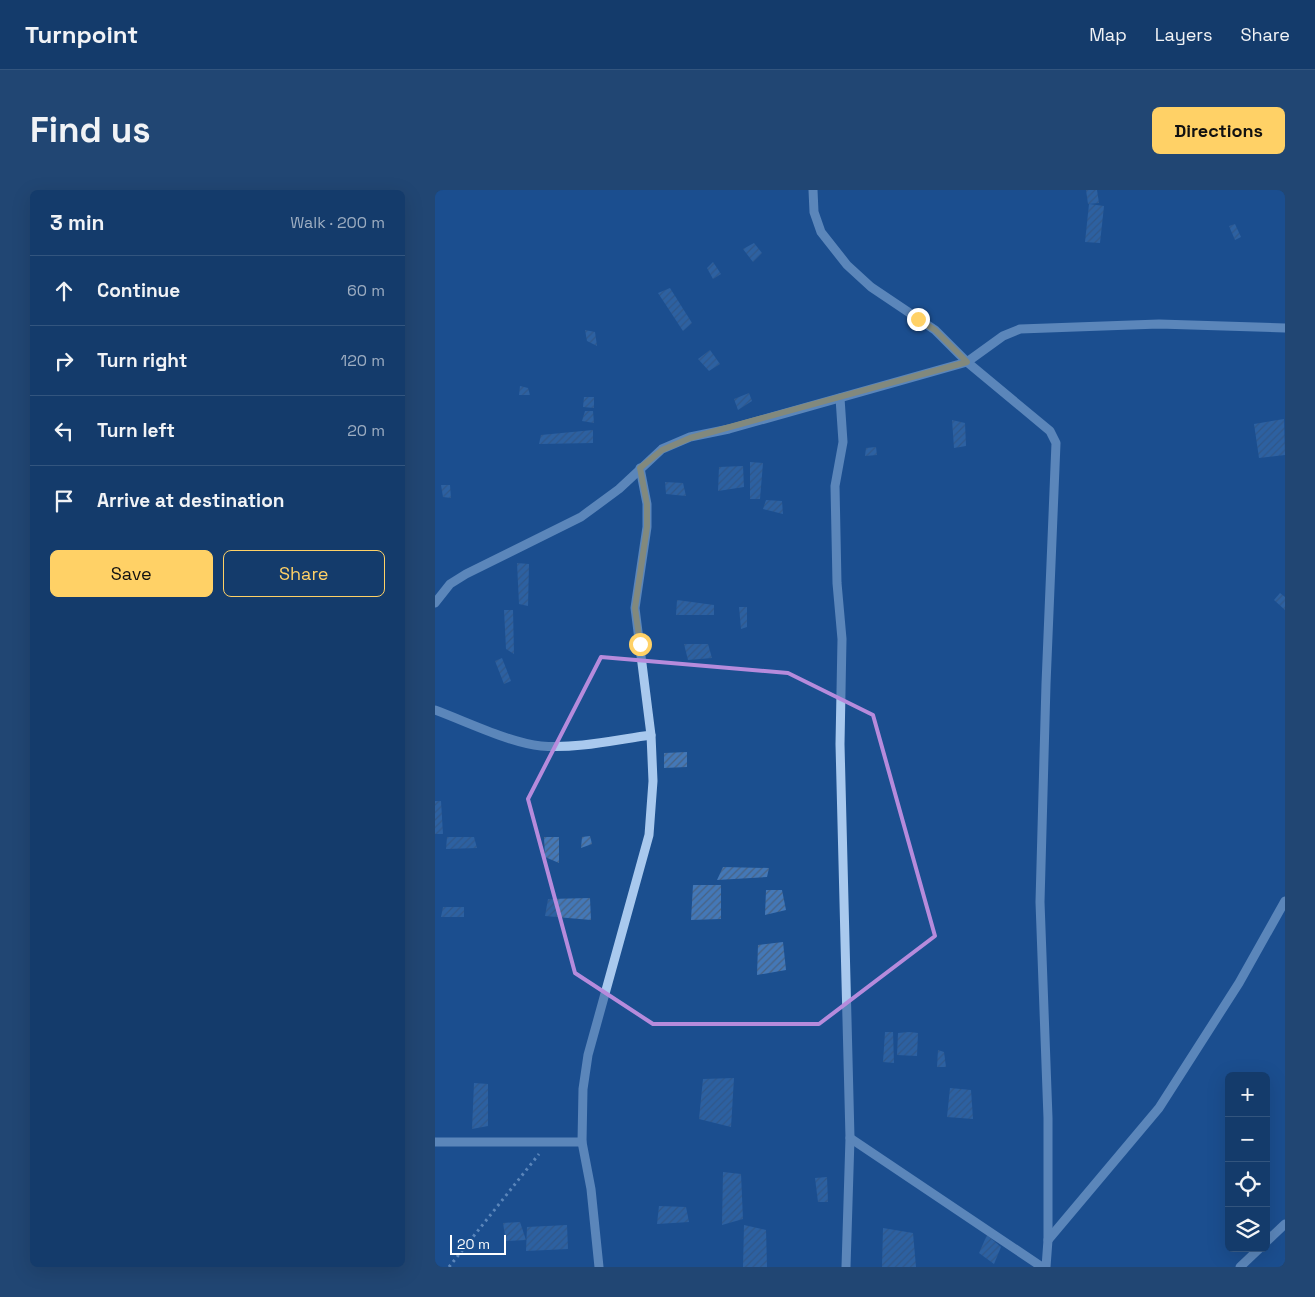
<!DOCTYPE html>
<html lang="en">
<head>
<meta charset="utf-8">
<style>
	:root { --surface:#143b6b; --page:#214673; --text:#f1f3f6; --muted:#9dadc1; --line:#33557e; --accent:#ffd166 }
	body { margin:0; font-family:"Space Grotesk",sans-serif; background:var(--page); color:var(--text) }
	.controls { position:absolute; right:15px; bottom:15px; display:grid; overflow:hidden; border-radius:8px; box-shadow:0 5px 20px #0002 }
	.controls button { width:45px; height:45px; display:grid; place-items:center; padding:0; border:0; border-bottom:1px solid var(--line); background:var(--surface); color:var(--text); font:25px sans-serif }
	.scale { position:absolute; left:15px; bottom:12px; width:56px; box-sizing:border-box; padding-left:5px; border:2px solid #fff; border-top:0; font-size:14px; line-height:18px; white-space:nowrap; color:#fff; -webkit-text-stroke:4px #1b4f8f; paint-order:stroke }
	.stop { position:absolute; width:15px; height:15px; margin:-11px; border:4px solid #ffd166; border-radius:50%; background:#fff }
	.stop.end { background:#ffd166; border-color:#fff; box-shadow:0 1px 5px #0008 }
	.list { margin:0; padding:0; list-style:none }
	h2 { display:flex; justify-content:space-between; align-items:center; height:65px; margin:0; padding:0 20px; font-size:21px }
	h2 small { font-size:16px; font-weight:400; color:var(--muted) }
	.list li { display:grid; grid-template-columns:32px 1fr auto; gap:15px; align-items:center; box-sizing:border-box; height:70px; padding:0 20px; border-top:1px solid var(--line) }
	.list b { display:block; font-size:19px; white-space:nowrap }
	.list em { font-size:16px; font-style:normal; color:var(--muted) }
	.actions { display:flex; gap:10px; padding:15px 20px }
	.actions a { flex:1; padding:11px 0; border:1px solid var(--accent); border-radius:8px; text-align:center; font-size:18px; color:var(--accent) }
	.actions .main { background:var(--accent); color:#111 }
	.icon { flex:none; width:28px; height:28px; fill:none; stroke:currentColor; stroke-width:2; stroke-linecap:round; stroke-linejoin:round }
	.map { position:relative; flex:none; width:850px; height:1077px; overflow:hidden; border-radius:8px }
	header { display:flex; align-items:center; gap:30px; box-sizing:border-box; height:70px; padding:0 25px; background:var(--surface); border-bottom:1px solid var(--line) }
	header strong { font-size:24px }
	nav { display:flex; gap:28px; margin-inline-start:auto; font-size:18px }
	.intro { display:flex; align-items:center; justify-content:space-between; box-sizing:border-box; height:120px; padding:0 30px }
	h1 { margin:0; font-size:35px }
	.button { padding:12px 22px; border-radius:8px; background:var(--accent); color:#111; font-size:18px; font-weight:700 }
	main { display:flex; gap:30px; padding:0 30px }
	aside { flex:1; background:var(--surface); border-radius:8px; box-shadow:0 5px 20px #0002 }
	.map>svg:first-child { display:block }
	.building { fill:url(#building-hatch) }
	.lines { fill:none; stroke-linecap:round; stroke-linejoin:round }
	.path { stroke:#a9c9ee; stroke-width:3; stroke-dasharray:2.5 4; stroke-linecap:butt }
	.minor { stroke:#a9c9ee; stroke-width:9 }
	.route { stroke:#ffd166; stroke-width:6 }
	.marked { fill:none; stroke:#b68bdc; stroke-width:4; stroke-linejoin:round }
</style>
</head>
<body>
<header>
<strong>Turnpoint</strong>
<nav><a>Map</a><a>Layers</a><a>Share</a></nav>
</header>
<div class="intro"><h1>Find us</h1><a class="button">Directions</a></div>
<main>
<aside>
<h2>3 min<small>Walk · 200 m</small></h2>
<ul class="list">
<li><svg class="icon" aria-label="ahead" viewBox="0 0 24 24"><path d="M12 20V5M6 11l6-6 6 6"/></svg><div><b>Continue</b></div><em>60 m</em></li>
<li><svg class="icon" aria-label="right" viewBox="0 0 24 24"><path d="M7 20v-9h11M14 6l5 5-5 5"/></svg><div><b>Turn right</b></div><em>120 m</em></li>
<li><svg class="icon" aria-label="left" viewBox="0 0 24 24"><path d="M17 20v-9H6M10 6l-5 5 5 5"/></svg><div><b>Turn left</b></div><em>20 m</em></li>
<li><svg class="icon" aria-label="arrive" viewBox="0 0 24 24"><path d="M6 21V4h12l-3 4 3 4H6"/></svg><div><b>Arrive at destination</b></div></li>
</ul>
<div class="actions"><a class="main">Save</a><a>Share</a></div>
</aside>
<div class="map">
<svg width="850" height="1077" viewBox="0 0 850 1077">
	<defs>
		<pattern id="building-hatch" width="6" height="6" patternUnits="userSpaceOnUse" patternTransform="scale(1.25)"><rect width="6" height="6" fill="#4478b7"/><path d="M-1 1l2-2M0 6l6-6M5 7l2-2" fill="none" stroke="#486282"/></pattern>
	</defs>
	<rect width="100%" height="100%" fill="#1b4f8f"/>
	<g class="building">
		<path d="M 651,0 L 662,0 L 664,13 L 653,14 Z"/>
		<path d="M 654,14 L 669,16 L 665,53 L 650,52 Z"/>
		<path d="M 800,34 L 806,47 L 800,50 L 794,36 Z"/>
		<path d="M 319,53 L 327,63 L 318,72 L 308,59 Z"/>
		<path d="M 278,72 L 286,84 L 278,89 L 272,78 Z"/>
		<path d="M 235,98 L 257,133 L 248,141 L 223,103 Z"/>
		<path d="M 150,140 L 160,142 L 162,156 L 152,151 Z"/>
		<path d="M 275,160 L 285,174 L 274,181 L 263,169 Z"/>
		<path d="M 85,196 L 93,198 L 95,205 L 84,205 Z"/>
		<path d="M 314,203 L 317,211 L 303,220 L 299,209 Z"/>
		<path d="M 149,207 L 159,207 L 159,218 L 148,217 Z"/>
		<path d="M 150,221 L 158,221 L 159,233 L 147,231 Z"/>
		<path d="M 849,229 L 850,265 L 824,268 L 819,234 Z"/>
		<path d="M 517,230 L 530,233 L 531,256 L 519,258 Z"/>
		<path d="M 158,240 L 158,253 L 104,254 L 106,245 Z"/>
		<path d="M 441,257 L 442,265 L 430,266 L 431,258 Z"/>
		<path d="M 315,272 L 328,273 L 325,309 L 315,309 Z"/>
		<path d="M 308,276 L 309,297 L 283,301 L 284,277 Z"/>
		<path d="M 230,292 L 248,293 L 251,306 L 231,304 Z"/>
		<path d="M 6,295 L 15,295 L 16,308 L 8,307 Z"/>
		<path d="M 331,310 L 347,311 L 348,324 L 328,319 Z"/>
		<path d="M 82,373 L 94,374 L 93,416 L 84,414 Z"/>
		<path d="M 845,403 L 850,407 L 850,420 L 839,410 Z"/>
		<path d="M 242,410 L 279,415 L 279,425 L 241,425 Z"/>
		<path d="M 304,417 L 312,417 L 312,437 L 306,439 Z"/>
		<path d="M 69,420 L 78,420 L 79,464 L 71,459 Z"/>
		<path d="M 249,454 L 273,454 L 277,468 L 253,470 Z"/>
		<path d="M 67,468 L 76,491 L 69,494 L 60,471 Z"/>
		<path d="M 252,562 L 252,577 L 229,578 L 229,563 Z"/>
		<path d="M 0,611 L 6,611 L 8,644 L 0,644 Z"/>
		<path d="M 155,646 L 157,654 L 146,658 L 147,647 Z"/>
		<path d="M 12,647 L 39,647 L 42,658 L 11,659 Z"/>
		<path d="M 109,647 L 124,647 L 124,673 L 110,667 Z"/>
		<path d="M 288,677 L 334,678 L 332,687 L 282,690 Z"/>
		<path d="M 258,695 L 286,695 L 286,729 L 256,730 Z"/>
		<path d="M 331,700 L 347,700 L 351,720 L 330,725 Z"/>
		<path d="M 155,708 L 156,730 L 110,726 L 113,709 Z"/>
		<path d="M 8,717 L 29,717 L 29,727 L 6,727 Z"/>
		<path d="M 348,752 L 351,780 L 322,785 L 323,755 Z"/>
		<path d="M 450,842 L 458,842 L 459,873 L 448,872 Z"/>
		<path d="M 474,842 L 483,843 L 482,866 L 462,865 L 463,843 Z"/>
		<path d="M 503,860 L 509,862 L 511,877 L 502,877 Z"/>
		<path d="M 299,888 L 296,937 L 264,929 L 268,889 Z"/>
		<path d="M 39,893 L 53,894 L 53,936 L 37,939 Z"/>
		<path d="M 515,898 L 536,900 L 538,929 L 512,927 Z"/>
		<path d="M 288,982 L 306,984 L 308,1029 L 287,1035 Z"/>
		<path d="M 392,987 L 393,1012 L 383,1012 L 380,988 Z"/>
		<path d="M 224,1016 L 251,1017 L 254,1032 L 222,1034 Z"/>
		<path d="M 85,1032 L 91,1050 L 71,1051 L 68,1033 Z"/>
		<path d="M 132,1035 L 133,1059 L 91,1061 L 92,1037 Z"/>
		<path d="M 309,1035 L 331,1040 L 332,1077 L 308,1077 Z"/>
		<path d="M 448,1038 L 478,1043 L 481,1077 L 447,1077 Z"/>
		<path d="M 552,1045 L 566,1057 L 559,1074 L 544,1063 Z"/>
	</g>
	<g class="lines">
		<path class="path" d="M 14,1077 L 104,964"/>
		<g class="minor">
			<path d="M 378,0 L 379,22 L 386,42 L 412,75 L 436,97 L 500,140 L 532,172 L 615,241 L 621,253 L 611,494 L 605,712 L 613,928 L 613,1050 L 611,1077"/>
			<path d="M 405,208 L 408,252 L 400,296 L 402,393 L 407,449 L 405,554 L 415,948 L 411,1077"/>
			<path d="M 0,413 L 15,394 L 31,384 L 146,327 L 184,299 L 227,259 L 255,247 L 294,239 L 532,172 L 568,146 L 585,139 L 724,134 L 850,138"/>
			<path d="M 0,520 C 30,531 75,553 106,556 C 142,559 180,550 216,545"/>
			<path d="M 415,948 L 607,1077"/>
			<path d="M 0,952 L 147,952"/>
			<path d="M 613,1050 L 724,918 L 804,793 L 850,711"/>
			<path d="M 831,1052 L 850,1034"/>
			<path d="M 164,1077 L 156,999 L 147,952 L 148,899 L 153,865 L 214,645 L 218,591 L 216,545 L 200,418 L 212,337 L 212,314 L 205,278"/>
			<path d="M 805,1077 L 825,1058"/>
		</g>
	</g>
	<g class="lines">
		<path class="route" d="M 205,454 L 200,418 L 212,337 L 212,314 L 205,278 L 227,260 L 255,248 L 532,172 L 500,140 L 483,129"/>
	</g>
	<path d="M0 0H850V1077H0ZM 166,467 L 353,483 L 438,525 L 500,746 L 384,834 L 218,834 L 140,783 L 93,609 Z" fill="#1b4f8f" fill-opacity=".55" fill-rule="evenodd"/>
	<path class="marked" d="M 166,467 L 353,483 L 438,525 L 500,746 L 384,834 L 218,834 L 140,783 L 93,609 Z"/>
</svg>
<div class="controls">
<button>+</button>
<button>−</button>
<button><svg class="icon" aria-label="locate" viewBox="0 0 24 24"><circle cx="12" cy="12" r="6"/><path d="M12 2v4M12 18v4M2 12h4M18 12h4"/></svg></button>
<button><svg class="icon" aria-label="layers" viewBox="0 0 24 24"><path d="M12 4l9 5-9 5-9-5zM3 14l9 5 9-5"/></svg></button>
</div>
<div class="scale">20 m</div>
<div class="stop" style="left:205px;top:454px"></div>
<div class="stop end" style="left:483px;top:129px"></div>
</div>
</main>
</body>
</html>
